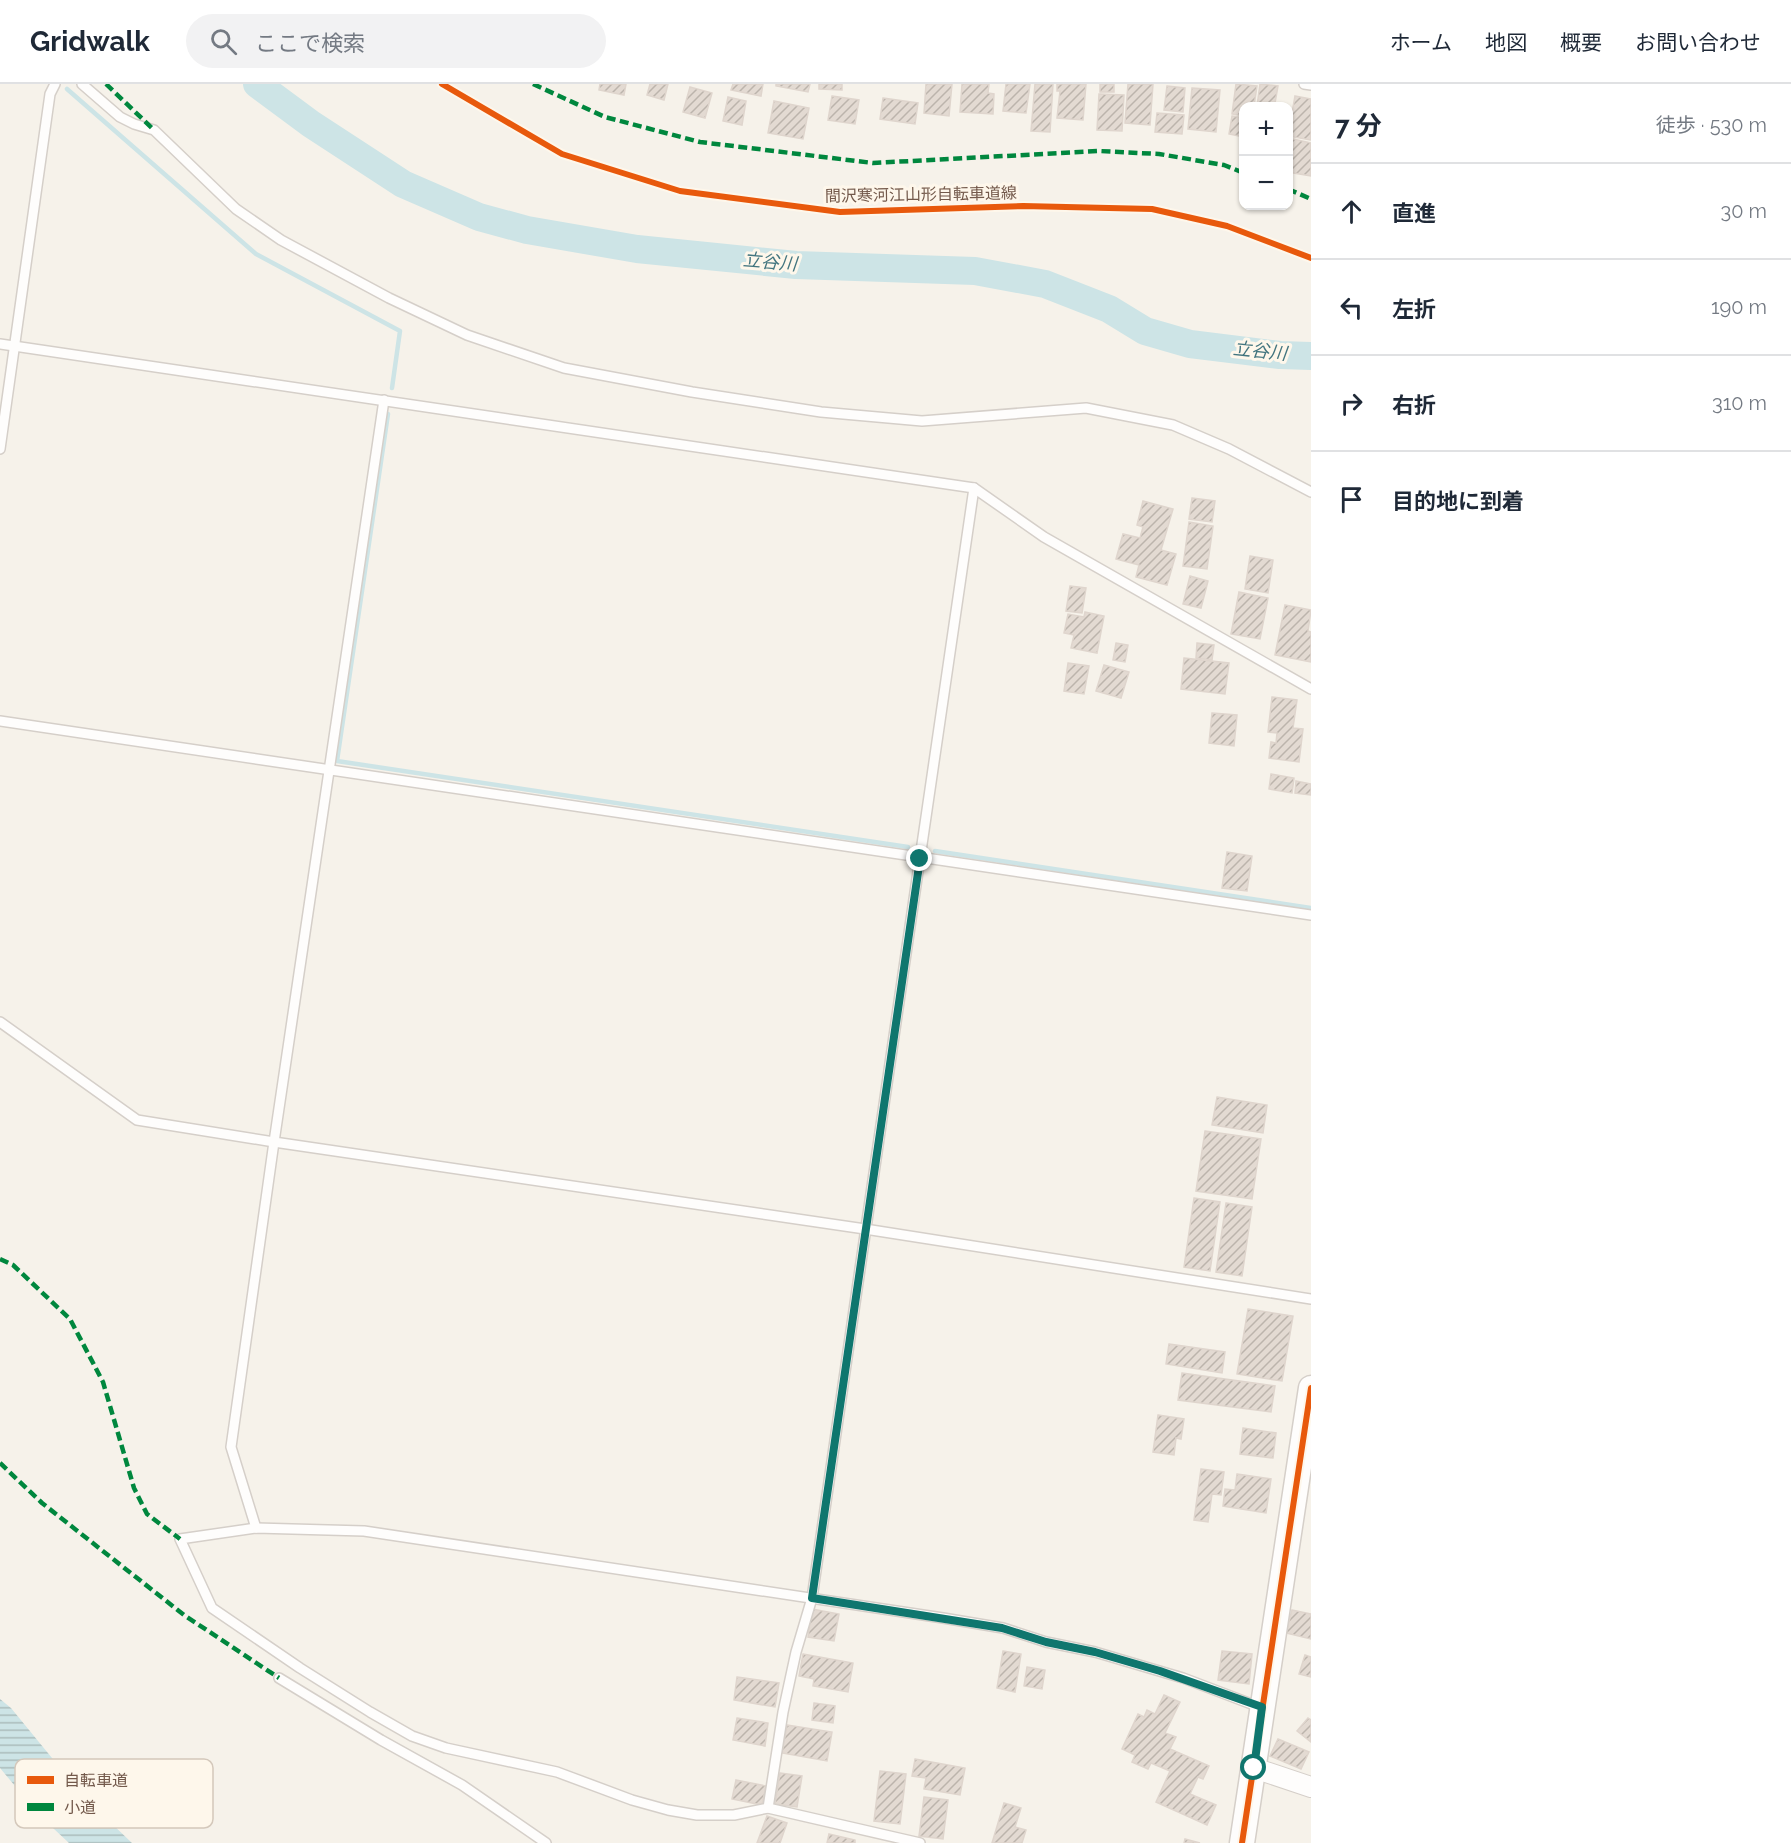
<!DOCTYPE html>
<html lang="ja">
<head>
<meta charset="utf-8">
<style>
	:root { --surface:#fff; --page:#f2f2f3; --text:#1f2937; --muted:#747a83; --line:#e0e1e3 }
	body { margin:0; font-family:Raleway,"Noto Sans JP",sans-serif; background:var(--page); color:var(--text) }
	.controls { position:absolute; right:18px; top:18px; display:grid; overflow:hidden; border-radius:12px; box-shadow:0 2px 4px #0004 }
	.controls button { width:54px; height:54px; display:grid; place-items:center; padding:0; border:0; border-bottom:2px solid var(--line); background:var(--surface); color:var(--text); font:30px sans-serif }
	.stop { position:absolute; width:18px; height:18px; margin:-14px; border:4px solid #0f766e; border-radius:50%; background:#fff }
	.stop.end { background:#0f766e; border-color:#fff; box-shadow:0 2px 6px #0008 }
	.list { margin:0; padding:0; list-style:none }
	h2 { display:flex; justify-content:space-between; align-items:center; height:78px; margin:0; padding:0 24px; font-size:26px }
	h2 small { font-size:20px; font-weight:400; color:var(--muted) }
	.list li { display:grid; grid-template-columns:39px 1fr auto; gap:18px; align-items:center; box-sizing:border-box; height:96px; padding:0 24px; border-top:2px solid var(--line) }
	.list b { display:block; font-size:22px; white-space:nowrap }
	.list em { font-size:20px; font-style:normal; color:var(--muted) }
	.icon { flex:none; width:33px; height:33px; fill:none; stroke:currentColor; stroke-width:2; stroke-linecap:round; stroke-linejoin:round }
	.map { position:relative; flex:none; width:1311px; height:1759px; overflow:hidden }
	header { display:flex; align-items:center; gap:36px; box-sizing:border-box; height:84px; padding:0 30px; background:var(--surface); border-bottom:2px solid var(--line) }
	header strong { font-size:28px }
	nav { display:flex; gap:33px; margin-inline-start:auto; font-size:21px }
	.search { width:420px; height:54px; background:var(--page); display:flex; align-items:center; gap:15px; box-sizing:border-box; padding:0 21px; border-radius:33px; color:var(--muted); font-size:22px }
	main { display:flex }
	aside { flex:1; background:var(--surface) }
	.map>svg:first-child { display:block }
	.water { fill:url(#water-rules) }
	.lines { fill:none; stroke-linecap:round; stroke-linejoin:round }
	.stream { stroke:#cde4e6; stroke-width:4.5 }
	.river { stroke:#cde4e6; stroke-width:28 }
	.building { fill:url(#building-hatch); stroke:#dfd5cd; stroke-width:1.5 }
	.service-casing { stroke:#d5cfc9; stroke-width:12 }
	.minor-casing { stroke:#d5cfc9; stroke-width:22 }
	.tertiary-casing { stroke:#d5cfc9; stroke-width:27 }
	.service { stroke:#fefdfc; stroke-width:9 }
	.minor { stroke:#fefdfc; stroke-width:20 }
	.tertiary { stroke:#fefdfc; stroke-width:24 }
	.quiet { stroke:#00873e; stroke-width:4.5; stroke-dasharray:9 4.5; stroke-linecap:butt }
	.cycleway-casing { stroke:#fef7eb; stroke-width:10 }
	.cycleway { stroke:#e8590c; stroke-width:6 }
	.route { stroke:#0f766e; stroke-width:8 }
	.labels { text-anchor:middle; stroke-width:6; stroke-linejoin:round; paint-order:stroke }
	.street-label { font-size:16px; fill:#73594b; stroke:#fef7eb }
	.water-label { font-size:18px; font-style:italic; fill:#43757f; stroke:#fef7eb }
	.key { fill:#fef7eb; stroke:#d4c8bb; stroke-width:1.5 }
	.key-label { font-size:16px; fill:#73594b }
</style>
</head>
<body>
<header>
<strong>Gridwalk</strong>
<div class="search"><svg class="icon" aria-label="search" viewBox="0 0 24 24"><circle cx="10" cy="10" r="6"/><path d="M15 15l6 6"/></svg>ここで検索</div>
<nav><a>ホーム</a><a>地図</a><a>概要</a><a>お問い合わせ</a></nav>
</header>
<main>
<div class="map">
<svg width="1311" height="1759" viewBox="0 0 1311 1759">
	<defs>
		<pattern id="water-rules" width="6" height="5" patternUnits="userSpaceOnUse" patternTransform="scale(1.5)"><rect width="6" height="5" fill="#cde4e6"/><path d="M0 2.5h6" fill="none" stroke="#abbcbc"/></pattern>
		<pattern id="building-hatch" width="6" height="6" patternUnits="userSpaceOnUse" patternTransform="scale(1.5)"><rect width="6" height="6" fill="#e3dad2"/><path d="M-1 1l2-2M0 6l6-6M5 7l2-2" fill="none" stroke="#bcb4ac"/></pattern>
	</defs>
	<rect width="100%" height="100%" fill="#f6f2ea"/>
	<path class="water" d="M 0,1615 L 11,1624 L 84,1713 L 132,1759 L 69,1759 L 39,1731 L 0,1684 Z"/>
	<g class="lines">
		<g class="stream">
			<path d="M 67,5 L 256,170 L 400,247 L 392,304"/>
			<path d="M 388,330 L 337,677 L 908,763"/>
			<path d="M 935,767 L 1311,824"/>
		</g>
		<path class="river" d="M 257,0 L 311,40 L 403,100 L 479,133 L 527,146 L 637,165 L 796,181 L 975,187 L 1045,200 L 1109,225 L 1145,247 L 1190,260 L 1280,271 L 1311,272"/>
	</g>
	<g class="building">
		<path d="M 600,0 L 626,0 L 624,11 L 599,6 Z"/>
		<path d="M 650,0 L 668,0 L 664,16 L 647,11 Z"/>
		<path d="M 733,0 L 763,0 L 761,12 L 731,6 Z"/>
		<path d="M 776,0 L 810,0 L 808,8 L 776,2 Z"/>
		<path d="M 819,0 L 842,0 L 842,6 L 819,5 Z"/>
		<path d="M 926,0 L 952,0 L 949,32 L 924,29 Z"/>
		<path d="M 962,0 L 989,0 L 988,9 L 994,10 L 993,30 L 960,28 Z"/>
		<path d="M 1006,0 L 1030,0 L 1026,29 L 1003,27 Z"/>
		<path d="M 1035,0 L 1053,0 L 1050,48 L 1031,47 Z"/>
		<path d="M 1057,0 L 1086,0 L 1083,36 L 1057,34 L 1060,7 L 1057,7 Z"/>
		<rect x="1100" y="0" width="14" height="8"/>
		<path d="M 1128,0 L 1153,0 L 1150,41 L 1125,39 Z"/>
		<path d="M 1236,0 L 1257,2 L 1254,22 L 1244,22 L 1244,32 L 1232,30 Z"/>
		<path d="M 1260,0 L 1278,2 L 1275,19 L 1282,20 L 1282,22 L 1257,22 Z"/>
		<path d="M 1167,2 L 1185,4 L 1183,28 L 1164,26 Z"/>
		<path d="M 690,3 L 712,9 L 705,34 L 683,28 Z"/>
		<path d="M 1192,4 L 1220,6 L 1216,48 L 1188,45 Z"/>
		<path d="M 1099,10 L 1124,11 L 1122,47 L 1097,46 Z"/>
		<path d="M 832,12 L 859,16 L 855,40 L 828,36 Z"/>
		<path d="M 1295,12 L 1311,15 L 1311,56 L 1288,52 Z"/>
		<path d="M 728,13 L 746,17 L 742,41 L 723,37 Z"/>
		<path d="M 883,14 L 918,19 L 915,40 L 880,35 Z"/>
		<path d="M 774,17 L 809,24 L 803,55 L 768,49 Z"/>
		<path d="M 1157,29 L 1184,31 L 1182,50 L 1155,48 Z"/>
		<path d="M 1232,32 L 1244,34 L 1244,53 L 1229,50 Z"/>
		<path d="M 1289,54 L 1311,59 L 1311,92 L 1288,88 Z"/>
		<path d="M 1192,414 L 1215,417 L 1212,438 L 1189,435 Z"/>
		<path d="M 1143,417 L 1173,425 L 1161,466 L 1176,470 L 1167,501 L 1136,493 L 1139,481 L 1116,475 L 1123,450 L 1140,454 L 1143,443 L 1137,441 Z"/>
		<path d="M 1189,438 L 1213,442 L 1207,485 L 1183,482 Z"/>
		<path d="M 1250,472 L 1273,476 L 1268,509 L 1245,505 Z"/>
		<path d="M 1190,492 L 1208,497 L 1201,524 L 1183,520 Z"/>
		<path d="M 1070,502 L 1086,504 L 1082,529 L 1066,527 Z"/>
		<path d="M 1239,508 L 1268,514 L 1260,555 L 1231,550 Z"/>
		<path d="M 1285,521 L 1311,526 L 1308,547 L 1311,548 L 1311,578 L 1275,571 Z"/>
		<path d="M 1085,528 L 1104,532 L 1097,569 L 1071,564 L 1074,551 L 1064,549 L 1068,530 L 1084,533 Z"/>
		<path d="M 1116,559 L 1128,561 L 1125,578 L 1113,576 Z"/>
		<path d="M 1197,559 L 1214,561 L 1212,576 L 1196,574 Z"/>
		<path d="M 1184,574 L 1229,579 L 1225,610 L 1181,605 Z"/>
		<path d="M 1068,579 L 1089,582 L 1084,610 L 1064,607 Z"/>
		<path d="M 1104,581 L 1129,588 L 1121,614 L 1096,607 Z"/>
		<path d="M 1272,613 L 1297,616 L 1293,644 L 1303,645 L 1299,678 L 1269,674 L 1271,658 L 1276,659 L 1277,649 L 1268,648 Z"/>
		<path d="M 1212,629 L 1237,631 L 1234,662 L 1209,659 Z"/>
		<path d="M 1271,690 L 1294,694 L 1292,709 L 1269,705 Z"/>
		<path d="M 1296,697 L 1311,700 L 1311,711 L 1295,709 Z"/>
		<path d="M 1227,768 L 1252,772 L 1247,807 L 1222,804 Z"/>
		<path d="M 1217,1013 L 1267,1021 L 1263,1049 L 1212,1041 Z"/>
		<path d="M 1205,1047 L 1261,1055 L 1252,1115 L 1196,1107 Z"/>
		<path d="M 1194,1114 L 1220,1118 L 1210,1187 L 1184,1183 Z"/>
		<path d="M 1226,1119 L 1252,1123 L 1242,1192 L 1216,1188 Z"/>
		<path d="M 1248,1225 L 1293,1232 L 1282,1297 L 1237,1290 Z"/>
		<path d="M 1169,1260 L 1225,1268 L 1222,1289 L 1166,1280 Z"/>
		<path d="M 1182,1289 L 1275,1302 L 1271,1328 L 1178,1316 Z"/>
		<path d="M 1158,1331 L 1184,1335 L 1181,1355 L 1176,1354 L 1174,1371 L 1153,1368 Z"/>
		<path d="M 1243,1344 L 1276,1349 L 1273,1374 L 1240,1370 Z"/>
		<path d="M 1201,1385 L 1224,1388 L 1221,1411 L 1212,1410 L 1208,1438 L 1194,1436 Z"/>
		<path d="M 1237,1390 L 1271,1395 L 1266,1429 L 1223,1422 L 1225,1405 L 1235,1406 Z"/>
		<path d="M 812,1525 L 839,1530 L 834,1557 L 808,1553 Z"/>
		<path d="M 1292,1526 L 1311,1530 L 1311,1555 L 1286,1549 Z"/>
		<path d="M 1003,1567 L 1021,1570 L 1015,1608 L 997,1604 Z"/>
		<path d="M 1222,1567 L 1252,1570 L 1249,1600 L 1218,1596 Z"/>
		<path d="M 803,1570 L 853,1579 L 848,1608 L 813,1602 L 814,1595 L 799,1592 Z"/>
		<path d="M 1305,1571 L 1311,1573 L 1311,1593 L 1299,1590 Z"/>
		<path d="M 1027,1583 L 1045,1586 L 1042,1605 L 1024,1602 Z"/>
		<path d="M 737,1593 L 779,1599 L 775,1623 L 734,1616 Z"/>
		<path d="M 1164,1611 L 1180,1618 L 1165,1649 L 1176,1653 L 1170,1665 L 1209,1682 L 1203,1695 L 1198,1693 L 1190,1710 L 1216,1721 L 1207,1741 L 1156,1718 L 1170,1687 L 1151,1679 L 1148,1685 L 1132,1678 L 1135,1671 L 1122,1665 L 1138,1630 L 1144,1633 L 1147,1626 L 1155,1630 Z"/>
		<path d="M 814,1619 L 835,1622 L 833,1639 L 812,1636 Z"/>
		<path d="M 737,1634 L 768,1639 L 765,1662 L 733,1656 Z"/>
		<path d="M 1308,1634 L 1311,1636 L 1311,1658 L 1297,1647 Z"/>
		<path d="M 787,1641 L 832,1648 L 827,1677 L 782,1669 Z"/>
		<path d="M 1278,1655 L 1309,1668 L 1301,1685 L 1270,1672 Z"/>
		<path d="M 915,1675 L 965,1684 L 960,1711 L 924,1705 L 926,1694 L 912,1692 Z"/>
		<path d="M 880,1687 L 906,1690 L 900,1740 L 874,1737 Z"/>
		<path d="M 780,1689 L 802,1692 L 797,1723 L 775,1720 Z"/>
		<path d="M 736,1696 L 766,1702 L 762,1721 L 732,1715 Z"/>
		<path d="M 924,1713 L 948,1716 L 943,1755 L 919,1752 Z"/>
		<path d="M 1004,1719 L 1021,1724 L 1015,1743 L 1026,1746 L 1022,1759 L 992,1759 Z"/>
		<path d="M 767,1732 L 787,1739 L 780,1759 L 757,1759 Z"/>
		<path d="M 829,1750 L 855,1756 L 855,1759 L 827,1759 Z"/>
		<path d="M 1185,1755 L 1200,1759 L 1184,1759 Z"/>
	</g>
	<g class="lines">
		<g class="service-casing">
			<g id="service">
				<path d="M 82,0 L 120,33 L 134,40 L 154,46 L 236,125 L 281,156 L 389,214 L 467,251 L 564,284 L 692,308 L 821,328 L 922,337 L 1086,324 L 1173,341 L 1229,365 L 1311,408"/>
				<path d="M 1304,0 L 1311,1"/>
				<path d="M 0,260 L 974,404 L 1044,453 L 1311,605"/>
				<path d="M 0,365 L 50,10 L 55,0"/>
				<path d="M 0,637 L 1311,831"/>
				<path d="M 0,938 L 137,1036 L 274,1058 L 865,1145 L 1311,1215"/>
				<path d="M 256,1444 L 231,1363 L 274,1058 L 384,316"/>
				<path d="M 279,1594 L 381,1656 L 462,1701 L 546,1759"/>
				<path d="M 768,1724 L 783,1628 L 796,1568 L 812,1514 L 974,404"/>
				<path d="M 920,1759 L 768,1724 L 734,1731 L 697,1731 L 668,1726 L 632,1716 L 557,1688 L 446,1664 L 412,1652 L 370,1628 L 300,1584 L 212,1524 L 180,1455 L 256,1444 L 364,1447 L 943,1534 L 1003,1544 L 1046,1558 L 1095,1568 L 1183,1594 L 1262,1624"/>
			</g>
		</g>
		<g class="minor-casing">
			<path id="minor" d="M 1254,1684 L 1311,1703"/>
		</g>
		<g class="tertiary-casing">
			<path id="tertiary" d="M 1242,1759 L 1311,1304"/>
		</g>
		<use href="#service" class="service"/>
		<use href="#minor" class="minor"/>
		<use href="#tertiary" class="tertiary"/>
		<g class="quiet">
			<path d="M 106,0 L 154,46"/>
			<path d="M 533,0 L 605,33 L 700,58 L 873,79 L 1099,67 L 1159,70 L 1224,81 L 1244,89"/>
			<path d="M 1288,105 L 1311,115"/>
			<path d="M 0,1175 L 13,1181 L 70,1235 L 103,1298 L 134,1404 L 147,1430 L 180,1455"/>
			<path d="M 0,1379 L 42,1419 L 184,1531 L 279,1594"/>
		</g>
		<g class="cycleway-casing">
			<g id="cycleway">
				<path d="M 442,0 L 562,70 L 680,107 L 840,128 L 1023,122 L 1152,125 L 1227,142 L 1311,174"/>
				<path d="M 1242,1759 L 1311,1304"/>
			</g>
		</g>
		<use href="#cycleway" class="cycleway"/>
	</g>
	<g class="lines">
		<path class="route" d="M 920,775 L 812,1514 L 1002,1544 L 1046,1558 L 1095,1568 L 1160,1587 L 1262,1623 L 1254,1684"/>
	</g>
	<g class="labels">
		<g class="street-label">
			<text transform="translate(921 110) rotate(-1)" y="6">間沢寒河江山形自転車道線</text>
		</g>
		<g class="water-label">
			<text transform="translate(770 178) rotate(5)" y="6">立谷川</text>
			<text transform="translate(1260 267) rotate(6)" y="6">立谷川</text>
		</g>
	</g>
	<rect x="15" y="1675" width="198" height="69" rx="9" class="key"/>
	<rect x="27" y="1692" width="27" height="8" fill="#e8590c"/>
	<rect x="27" y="1719" width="27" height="8" fill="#00873e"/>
	<g class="key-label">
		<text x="64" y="1702">自転車道</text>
		<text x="64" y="1729">小道</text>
	</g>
</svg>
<div class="controls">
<button>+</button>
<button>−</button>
</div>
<div class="stop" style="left:1254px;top:1684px"></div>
<div class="stop end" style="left:920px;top:775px"></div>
</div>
<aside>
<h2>7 分<small>徒歩 · 530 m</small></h2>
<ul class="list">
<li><svg class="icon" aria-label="ahead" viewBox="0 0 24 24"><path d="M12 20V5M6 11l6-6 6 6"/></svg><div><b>直進</b></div><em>30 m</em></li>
<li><svg class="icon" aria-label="left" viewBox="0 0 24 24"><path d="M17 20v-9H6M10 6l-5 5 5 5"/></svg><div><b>左折</b></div><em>190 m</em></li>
<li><svg class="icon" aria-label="right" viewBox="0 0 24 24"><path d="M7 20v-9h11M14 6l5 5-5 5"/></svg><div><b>右折</b></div><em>310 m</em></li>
<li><svg class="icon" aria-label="arrive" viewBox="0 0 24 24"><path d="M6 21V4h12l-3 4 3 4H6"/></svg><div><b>目的地に到着</b></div></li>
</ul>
</aside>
</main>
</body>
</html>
